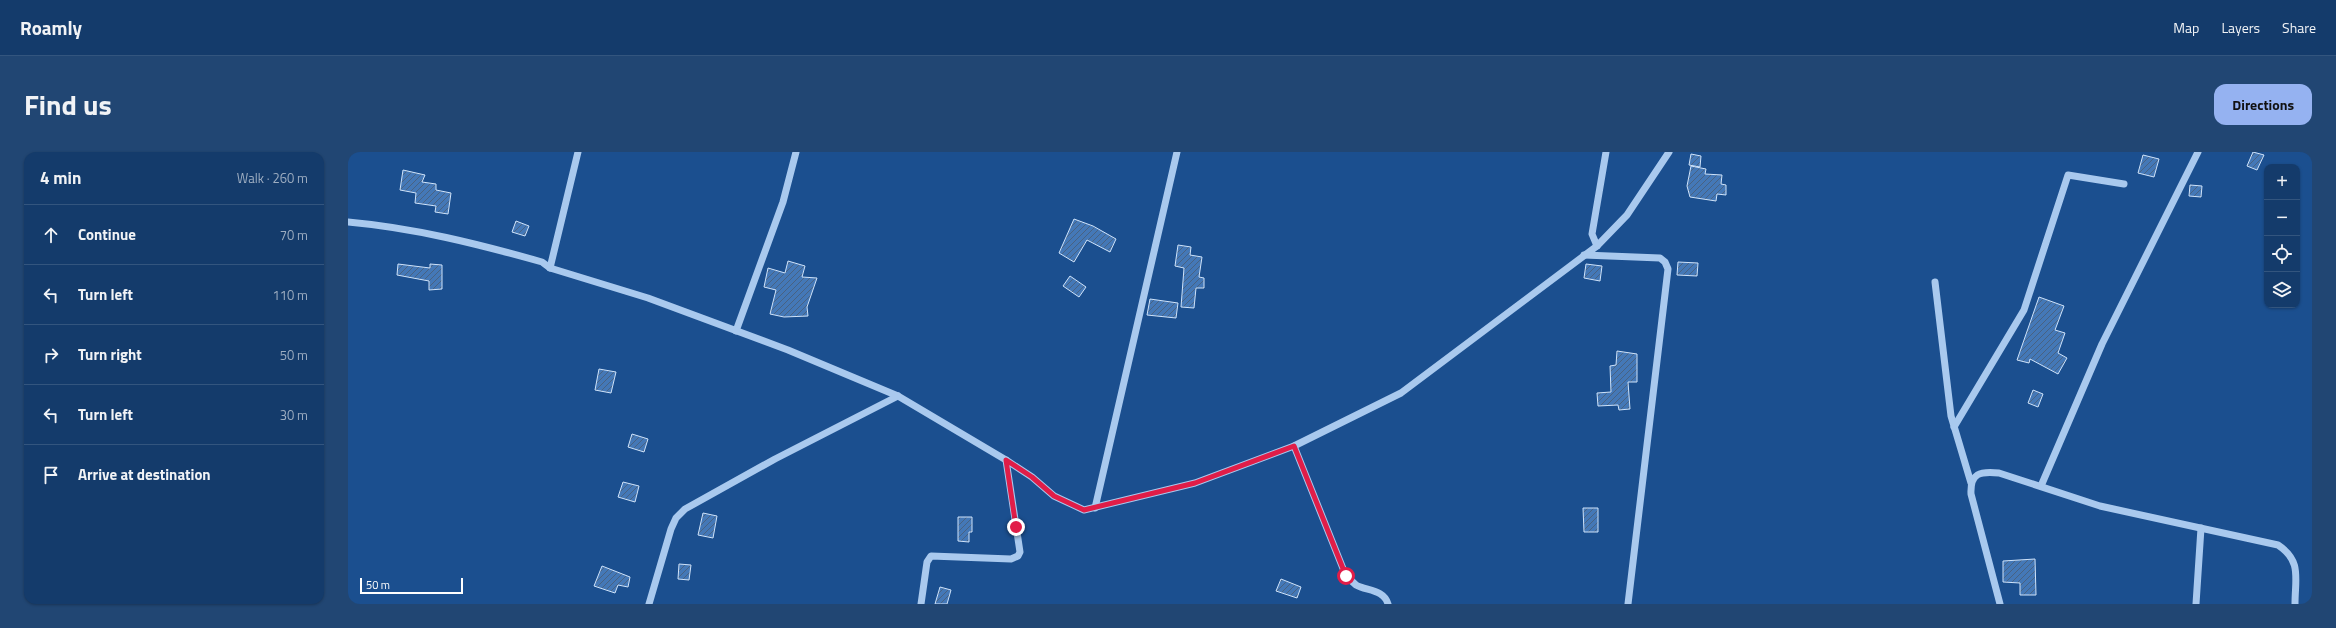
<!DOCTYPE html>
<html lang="en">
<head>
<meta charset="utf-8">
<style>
	:root { --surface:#143b6b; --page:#214673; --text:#f1f3f6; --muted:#9dadc1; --line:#33557e; --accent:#95b2f1 }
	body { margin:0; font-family:"Titillium Web",sans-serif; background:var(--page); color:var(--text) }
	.controls { position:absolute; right:12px; top:12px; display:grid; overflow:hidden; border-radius:8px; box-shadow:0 1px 3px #0004 }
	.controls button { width:36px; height:36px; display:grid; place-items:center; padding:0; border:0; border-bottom:1px solid var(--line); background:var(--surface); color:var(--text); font:20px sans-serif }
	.scale { position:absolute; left:12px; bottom:10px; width:103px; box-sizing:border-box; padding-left:4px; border:2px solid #fff; border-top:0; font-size:11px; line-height:14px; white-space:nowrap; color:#fff; -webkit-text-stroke:3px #1b4f8f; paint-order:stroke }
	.stop { position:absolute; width:12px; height:12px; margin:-9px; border:3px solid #e11d48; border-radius:50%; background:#fff }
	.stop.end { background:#e11d48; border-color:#fff; box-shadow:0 1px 4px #0008 }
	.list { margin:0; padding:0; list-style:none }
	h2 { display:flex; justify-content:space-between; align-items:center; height:52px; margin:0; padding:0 16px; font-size:17px }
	h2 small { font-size:13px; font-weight:400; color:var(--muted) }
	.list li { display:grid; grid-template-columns:26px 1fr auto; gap:12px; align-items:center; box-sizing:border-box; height:60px; padding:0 16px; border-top:1px solid var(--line) }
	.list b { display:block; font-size:15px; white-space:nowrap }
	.list em { font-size:13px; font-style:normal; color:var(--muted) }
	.icon { flex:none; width:22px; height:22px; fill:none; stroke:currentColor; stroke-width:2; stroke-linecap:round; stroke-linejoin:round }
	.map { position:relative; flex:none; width:1964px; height:452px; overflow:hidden; border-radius:12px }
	header { display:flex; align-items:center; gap:24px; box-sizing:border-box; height:56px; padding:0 20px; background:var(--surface); border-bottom:1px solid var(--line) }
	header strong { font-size:19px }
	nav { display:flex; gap:22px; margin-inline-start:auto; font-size:14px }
	.intro { display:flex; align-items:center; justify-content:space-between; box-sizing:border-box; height:96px; padding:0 24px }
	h1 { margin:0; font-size:28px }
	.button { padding:10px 18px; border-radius:12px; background:var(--accent); color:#111; font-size:14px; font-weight:700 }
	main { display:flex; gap:24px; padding:0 24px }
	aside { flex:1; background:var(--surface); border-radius:12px; box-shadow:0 1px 3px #0004 }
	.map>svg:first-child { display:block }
	.building { fill:url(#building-hatch); stroke:#cfe3fa }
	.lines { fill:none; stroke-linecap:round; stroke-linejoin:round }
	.minor { stroke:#a9c9ee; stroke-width:7 }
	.route { stroke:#e11d48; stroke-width:5 }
</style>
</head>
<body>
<header>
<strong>Roamly</strong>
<nav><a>Map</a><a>Layers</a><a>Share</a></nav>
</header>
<div class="intro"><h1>Find us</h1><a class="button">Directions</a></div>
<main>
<aside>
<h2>4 min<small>Walk · 260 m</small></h2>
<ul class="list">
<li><svg class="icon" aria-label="ahead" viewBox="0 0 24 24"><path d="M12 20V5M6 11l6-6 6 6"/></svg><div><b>Continue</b></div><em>70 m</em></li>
<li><svg class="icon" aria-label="left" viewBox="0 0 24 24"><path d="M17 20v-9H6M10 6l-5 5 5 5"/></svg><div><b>Turn left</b></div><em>110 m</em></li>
<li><svg class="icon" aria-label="right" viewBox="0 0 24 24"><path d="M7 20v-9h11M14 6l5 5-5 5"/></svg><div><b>Turn right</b></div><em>50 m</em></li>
<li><svg class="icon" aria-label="left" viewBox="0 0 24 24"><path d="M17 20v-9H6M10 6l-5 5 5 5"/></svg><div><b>Turn left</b></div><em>30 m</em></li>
<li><svg class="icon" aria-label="arrive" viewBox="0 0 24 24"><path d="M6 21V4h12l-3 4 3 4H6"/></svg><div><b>Arrive at destination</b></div></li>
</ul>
</aside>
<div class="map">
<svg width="1964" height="452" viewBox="0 0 1964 452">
	<defs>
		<pattern id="building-hatch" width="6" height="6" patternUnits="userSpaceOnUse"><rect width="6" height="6" fill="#4478b7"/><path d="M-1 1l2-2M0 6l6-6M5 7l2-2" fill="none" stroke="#486282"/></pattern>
	</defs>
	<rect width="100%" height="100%" fill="#1b4f8f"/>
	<g class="building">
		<path d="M 1905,0 L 1916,3 L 1909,18 L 1899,14 Z"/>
		<path d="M 1343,2 L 1353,4 L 1352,15 L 1341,13 Z"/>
		<path d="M 1795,3 L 1811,7 L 1806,25 L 1790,21 Z"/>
		<path d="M 1343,14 L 1358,17 L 1357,22 L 1374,23 L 1373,32 L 1378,33 L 1378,43 L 1369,42 L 1368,49 L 1342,45 L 1339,34 Z"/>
		<path d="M 55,18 L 77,23 L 74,30 L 88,32 L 88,38 L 103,41 L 100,62 L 87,60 L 88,54 L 67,51 L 68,41 L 52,38 Z"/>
		<path d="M 1842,33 L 1854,34 L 1853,45 L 1841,44 Z"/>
		<path d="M 726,67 L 745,74 L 768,87 L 762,100 L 739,88 L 726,110 L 711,101 Z"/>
		<path d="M 168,69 L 181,74 L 177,84 L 164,80 Z"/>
		<path d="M 830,93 L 843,95 L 842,103 L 854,105 L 851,125 L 856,126 L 856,136 L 848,136 L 846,156 L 833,155 L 836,116 L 827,114 Z"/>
		<path d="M 440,109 L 457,114 L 454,125 L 469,126 L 459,155 L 460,164 L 436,165 L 422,162 L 428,138 L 416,135 L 420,116 L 437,121 Z"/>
		<path d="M 1330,110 L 1350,111 L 1349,124 L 1329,123 Z"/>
		<path d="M 50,112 L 82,116 L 82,112 L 94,113 L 94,137 L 81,138 L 81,129 L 49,123 Z"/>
		<path d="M 1238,112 L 1254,114 L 1252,129 L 1236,126 Z"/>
		<path d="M 722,124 L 738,135 L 731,145 L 715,134 Z"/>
		<path d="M 1691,145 L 1716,154 L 1707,178 L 1717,181 L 1710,201 L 1719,206 L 1710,222 L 1682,207 L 1681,211 L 1669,208 Z"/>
		<path d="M 802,147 L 830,151 L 828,166 L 799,163 Z"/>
		<path d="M 1269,199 L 1289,202 L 1289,230 L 1280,230 L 1282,257 L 1271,258 L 1270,253 L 1250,254 L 1249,241 L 1263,240 L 1262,214 L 1268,213 Z"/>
		<path d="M 251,217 L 268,220 L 263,241 L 247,238 Z"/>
		<path d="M 1685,238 L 1695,242 L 1690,255 L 1680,251 Z"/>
		<path d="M 284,282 L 300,287 L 296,300 L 280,295 Z"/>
		<path d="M 275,330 L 291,334 L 287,350 L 270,345 Z"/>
		<path d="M 1235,356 L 1250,356 L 1250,380 L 1236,380 Z"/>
		<path d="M 355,361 L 369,364 L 365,386 L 350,383 Z"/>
		<path d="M 610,365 L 624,365 L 624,380 L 621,380 L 621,390 L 610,389 Z"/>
		<path d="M 1687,407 L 1688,443 L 1672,443 L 1672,431 L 1655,430 L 1655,409 Z"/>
		<path d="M 331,412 L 343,413 L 341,428 L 330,427 Z"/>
		<path d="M 254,414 L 282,425 L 280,435 L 270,433 L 267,441 L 246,434 Z"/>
		<path d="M 933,427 L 953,435 L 949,446 L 928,439 Z"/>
		<path d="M 592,435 L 603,438 L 599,452 L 587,452 Z"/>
	</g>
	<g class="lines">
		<g class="minor">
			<path d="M 0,70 C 67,76 130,92 194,110 L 202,116 L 300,146 L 440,198 L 550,244 L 658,308 L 684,325 L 706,344 L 736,358 L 847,331 L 946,294 L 1053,241 L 1249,94 L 1279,63 L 1321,0"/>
			<path d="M 1249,94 L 1244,82 L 1258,0"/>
			<path d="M 1236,103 L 1312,106 L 1317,110 L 1320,117 L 1280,452"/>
			<path d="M 202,116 L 230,0"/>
			<path d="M 1587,130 L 1603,264 L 1623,331"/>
			<path d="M 388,179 L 435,50 L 448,0"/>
			<path d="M 1606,275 L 1676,158 L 1720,23 L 1776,32"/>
			<path d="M 946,294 L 998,424 C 1001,427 1005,430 1008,433 C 1018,439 1036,437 1040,452"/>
			<path d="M 1693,334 L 1754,192 L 1850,0"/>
			<path d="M 747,356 L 829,0"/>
			<path d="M 301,452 L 323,377 L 328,366 L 337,357 L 427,307 L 550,244"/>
			<path d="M 573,452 L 579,410 L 583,404 L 663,407 L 670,404 L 672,400 L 658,308"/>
			<path d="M 1652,452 L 1623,342 C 1622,321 1632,319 1651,321 L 1752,354 L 1930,393 C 1954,409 1947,426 1947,452"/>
			<path d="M 1848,452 L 1853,376"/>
		</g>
	</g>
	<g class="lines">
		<path class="route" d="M 668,375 L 658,308 L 684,325 L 706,344 L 736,358 L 847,331 L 946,294 L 998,424"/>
	</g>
</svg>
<div class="controls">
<button>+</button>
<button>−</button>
<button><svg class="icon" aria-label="locate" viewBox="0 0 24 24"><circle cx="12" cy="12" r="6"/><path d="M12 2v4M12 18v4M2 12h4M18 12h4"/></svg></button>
<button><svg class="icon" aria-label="layers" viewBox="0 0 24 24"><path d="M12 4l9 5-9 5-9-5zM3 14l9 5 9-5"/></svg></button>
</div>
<div class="scale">50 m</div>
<div class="stop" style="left:998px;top:424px"></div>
<div class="stop end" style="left:668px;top:375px"></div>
</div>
</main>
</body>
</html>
